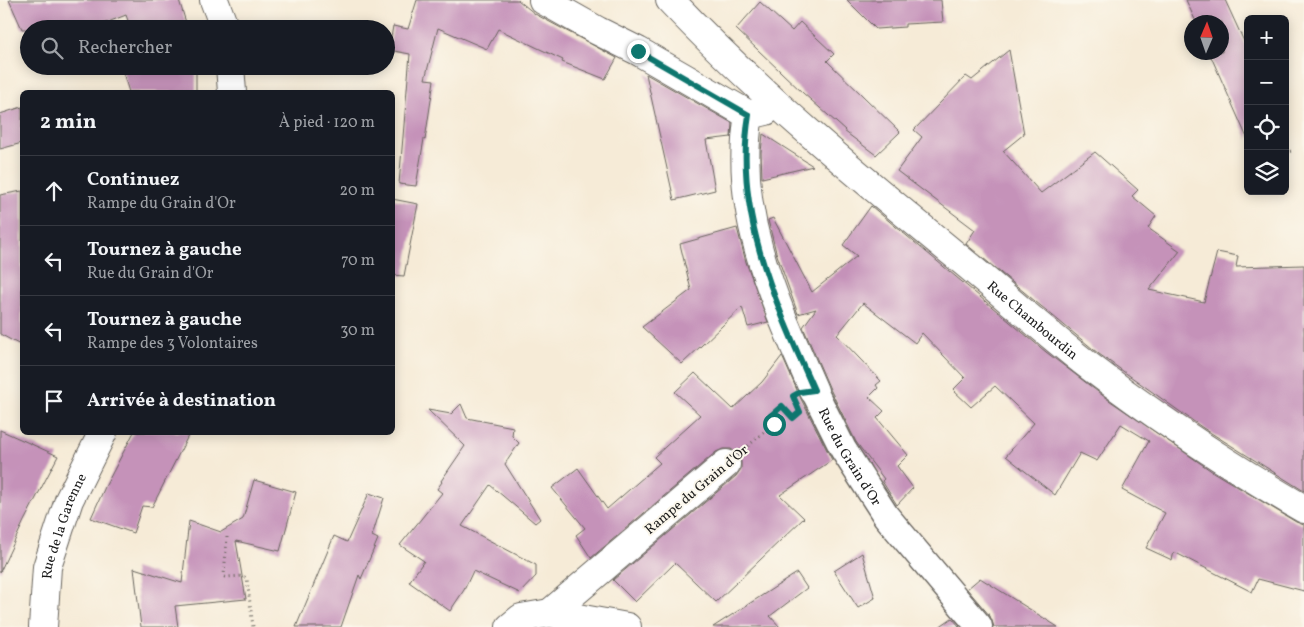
<!DOCTYPE html>
<html lang="fr">
<head>
<meta charset="utf-8">
<style>
	:root { --surface:#171b24; --page:#20242c; --text:#f1f3f6; --muted:#9ea1a6; --line:#363941 }
	body { margin:0; font-family:Vollkorn,serif; background:var(--page); color:var(--text) }
	.controls { position:absolute; right:15px; top:15px; display:grid; overflow:hidden; border-radius:8px; box-shadow:0 2px 12px #0003 }
	.controls button { width:45px; height:45px; display:grid; place-items:center; padding:0; border:0; border-bottom:1px solid var(--line); background:var(--surface); color:var(--text); font:25px sans-serif }
	.compass { position:absolute; left:1184px; top:15px; width:45px; height:45px; border-radius:50%; background:var(--surface); box-shadow:0 2px 12px #0003; rotate:2deg }
	.stop { position:absolute; width:15px; height:15px; margin:-11px; border:4px solid #0f766e; border-radius:50%; background:#fff }
	.stop.end { background:#0f766e; border-color:#fff; box-shadow:0 1px 5px #0008 }
	.list { margin:0; padding:0; list-style:none }
	h2 { display:flex; justify-content:space-between; align-items:center; height:65px; margin:0; padding:0 20px; font-size:21px }
	h2 small { font-size:16px; font-weight:400; color:var(--muted) }
	.list li { display:grid; grid-template-columns:32px 1fr auto; gap:15px; align-items:center; box-sizing:border-box; height:70px; padding:0 20px; border-top:1px solid var(--line) }
	.list b { display:block; font-size:19px; white-space:nowrap }
	.list p { margin:0; font-size:16px; white-space:nowrap; color:var(--muted) }
	.list em { font-size:16px; font-style:normal; color:var(--muted) }
	.icon { flex:none; width:28px; height:28px; fill:none; stroke:currentColor; stroke-width:2; stroke-linecap:round; stroke-linejoin:round }
	.map { position:relative; flex:none; width:1304px; height:627px; overflow:hidden }
	.search { position:absolute; background:var(--surface); box-shadow:0 2px 12px #0003; left:20px; top:20px; width:375px; height:55px; display:flex; align-items:center; gap:12px; box-sizing:border-box; padding:0 18px; border-radius:28px; color:var(--muted); font-size:19px }
	.panel { position:absolute; background:var(--surface); box-shadow:0 2px 12px #0003; left:20px; top:90px; width:375px; height:345px; border-radius:8px }
	.map>svg:first-child { display:block }
	.building { fill:#c592b9 }
	.lines { fill:none; stroke-linecap:round; stroke-linejoin:round }
	.pedestrian-casing { stroke:#68645d; stroke-width:29 }
	.minor-casing { stroke:#68645d; stroke-width:30 }
	.tertiary-casing { stroke:#68645d; stroke-width:30 }
	.path { stroke:#68645d; stroke-width:3; stroke-dasharray:1 4; stroke-linecap:butt }
	.pedestrian { stroke:#fff; stroke-width:26 }
	.minor { stroke:#fff; stroke-width:28 }
	.tertiary { stroke:#fff; stroke-width:28 }
	.route { stroke:#0f766e; stroke-width:6 }
	.labels { text-anchor:middle; stroke-width:4; stroke-linejoin:round; paint-order:stroke }
	.street-label { font-size:14px; fill:#1c1c1c; stroke:#fbf7ec }
</style>
</head>
<body>
<div class="map">
<svg width="1304" height="627" viewBox="0 0 1304 627">
	<rect width="100%" height="100%" fill="#fbf7ec"/>
	<filter id="ink" filterUnits="userSpaceOnUse"><feTurbulence type="fractalNoise" baseFrequency=".02" numOctaves="2"/><feDisplacementMap in="SourceGraphic" scale="10" xChannelSelector="R" yChannelSelector="G"/><feConvolveMatrix kernelMatrix="1 2 1 2 8 2 1 2 1" color-interpolation-filters="sRGB"/></filter>
	<filter id="wash" filterUnits="userSpaceOnUse"><feTurbulence type="fractalNoise" baseFrequency=".0096" numOctaves="4" result="noise"/><feDisplacementMap in="SourceGraphic" scale="20" xChannelSelector="R" yChannelSelector="G"/><feGaussianBlur stdDeviation="1.12" result="paint"/><feColorMatrix in="noise" values="0 0 0 0 0 0 0 0 0 0 0 0 0 0 0 0 0 1.4 0 .05"/><feComposite in="paint" operator="in"/></filter>
	<g filter="url(#wash)">
		<rect width="100%" height="100%" fill="#f6ebd7"/>
		<g id="blocks">
			<g class="building">
				<path d="M 9,0 L 179,0 L 188,29 L 131,29 L 126,15 L 90,29 L 22,29 Z"/>
				<path d="M 417,0 L 518,0 L 535,14 L 617,58 L 605,79 L 562,62 L 563,60 L 498,29 L 487,49 L 438,28 L 425,79 L 434,80 L 425,140 L 424,139 L 416,186 L 399,184 L 410,54 L 389,50 L 393,26 L 408,29 Z"/>
				<path d="M 847,0 L 941,0 L 943,22 L 905,24 L 905,27 L 876,29 Z"/>
				<path d="M 1186,0 L 1225,0 L 1248,50 L 1248,140 L 1209,52 L 1222,52 L 1222,22 L 1196,22 Z"/>
				<path d="M 760,2 L 792,31 L 800,22 L 834,54 L 827,61 L 900,132 L 876,155 L 844,131 L 845,130 L 803,93 L 736,29 Z"/>
				<path d="M 1009,50 L 1024,134 L 1003,151 L 1041,193 L 1095,152 L 1138,190 L 1132,196 L 1156,216 L 1148,228 L 1180,251 L 1149,290 L 1204,302 L 1217,252 L 1238,256 L 1236,267 L 1304,265 L 1304,491 L 1203,428 L 1099,354 L 966,244 L 975,230 L 897,171 L 922,137 L 914,130 L 966,76 L 972,80 Z"/>
				<path d="M 121,66 L 196,66 L 196,92 L 129,92 Z"/>
				<path d="M 646,74 L 732,123 L 731,137 L 706,140 L 715,190 L 674,200 Z"/>
				<path d="M 22,107 L 22,143 L 0,149 L 0,114 Z"/>
				<path d="M 763,134 L 813,166 L 762,178 L 761,152 Z"/>
				<path d="M 22,191 L 22,346 L 0,334 L 0,195 Z"/>
				<path d="M 392,199 L 418,204 L 404,276 L 392,275 Z"/>
				<path d="M 871,206 L 1046,352 L 1106,398 L 1213,472 L 1296,522 L 1304,525 L 1304,591 L 1258,579 L 1252,592 L 1174,552 L 1172,560 L 1146,548 L 1165,513 L 1122,490 L 1149,441 L 1121,424 L 1097,461 L 1080,453 L 1055,495 L 1006,456 L 1034,423 L 995,386 L 971,407 L 953,390 L 965,378 L 922,333 L 915,343 L 863,303 L 837,335 L 881,381 L 876,385 L 878,388 L 869,397 L 884,411 L 877,418 L 908,455 L 897,466 L 913,488 L 897,505 L 882,481 L 884,479 L 856,442 L 829,387 L 803,327 L 816,309 L 798,314 L 776,252 L 768,220 L 773,218 L 812,292 L 857,256 L 843,245 Z"/>
				<path d="M 737,228 L 746,262 L 768,322 L 748,327 L 742,307 L 682,364 L 642,327 L 691,290 L 680,244 Z"/>
				<path d="M 782,356 L 800,397 L 832,460 L 780,495 L 804,518 L 716,602 L 675,563 L 635,602 L 613,580 L 736,476 L 741,469 L 741,462 L 738,454 L 731,449 L 723,449 L 716,452 L 591,558 L 576,535 L 585,528 L 552,488 L 578,468 L 607,509 L 660,463 L 654,457 L 700,415 L 675,392 L 695,373 L 733,409 L 762,382 Z"/>
				<path d="M 461,404 L 467,418 L 513,427 L 512,436 L 519,443 L 505,464 L 540,519 L 535,523 L 490,485 L 462,526 L 536,565 L 536,576 L 520,593 L 473,571 L 464,590 L 450,611 L 409,582 L 424,561 L 400,545 L 442,493 L 437,489 L 442,482 L 441,481 L 465,446 L 428,410 L 451,414 Z"/>
				<path d="M 0,430 L 58,456 L 24,521 L 0,572 Z"/>
				<path d="M 134,432 L 190,432 L 152,507 L 142,506 L 133,533 L 91,518 L 105,487 Z"/>
				<path d="M 254,480 L 296,492 L 280,551 L 236,541 L 246,599 L 175,606 L 178,627 L 141,627 L 134,568 L 182,583 L 189,521 L 221,532 L 243,519 Z"/>
				<path d="M 369,493 L 384,498 L 372,536 L 378,539 L 361,579 L 359,575 L 341,627 L 296,627 L 334,536 L 347,542 Z"/>
				<path d="M 862,553 L 875,598 L 858,608 L 834,571 Z"/>
				<path d="M 797,573 L 807,588 L 770,616 L 780,627 L 713,627 Z"/>
				<path d="M 980,578 L 1058,627 L 994,627 L 990,616 L 967,589 Z"/>
				<path d="M 952,618 L 960,627 L 939,627 Z"/>
			</g>
		</g>
	</g>
	<g filter="url(#ink)">
		<use href="#blocks" fill-opacity="0" stroke="#68645d" stroke-width="1"/>
		<g class="lines">
			<g class="pedestrian-casing">
				<g id="pedestrian">
					<path id="s1" d="M 814,391 L 843,449 L 886,516 L 979,626"/>
				</g>
			</g>
			<g class="minor-casing">
				<g id="minor">
					<path d="M 543,0 L 598,31 L 638,51 L 749,115 L 766,111"/>
					<path id="s2" d="M 670,0 C 759,94 860,177 960,259 C 1003,294 1045,332 1089,366 C 1157,418 1230,466 1304,509"/>
					<path d="M 749,115 C 732,212 776,304 814,391"/>
					<path d="M 550,613 L 726,464"/>
					<path d="M 510,627 L 521,618 L 550,613 L 627,627"/>
				</g>
			</g>
			<g class="tertiary-casing">
				<g id="tertiary">
					<path d="M 214,0 L 225,29"/>
					<path d="M 230,66 L 232,92"/>
					<path id="s3" d="M 43,627 L 47,567 L 69,500 L 103,432"/>
				</g>
			</g>
			<g class="path">
				<path d="M 1285,152 L 1292,151"/>
				<path d="M 748,446 L 774,423 L 768,418 L 782,406 L 793,418 L 795,416"/>
				<path d="M 227,537 L 224,575 L 225,577 L 243,576 L 247,579 L 253,627"/>
			</g>
			<use href="#pedestrian" class="pedestrian"/>
			<use href="#minor" class="minor"/>
			<use href="#tertiary" class="tertiary"/>
		</g>
	</g>
	<g class="lines" filter="url(#ink)">
		<path class="route" d="M 638,51 L 749,115 C 733,212 776,304 814,390 L 800,392 L 793,396 L 800,412 L 793,418 L 782,406 L 768,418 L 774,424"/>
	</g>
	<g class="labels">
		<g class="street-label">
			<text dy="5" stroke="none"><textPath href="#s2" startOffset="484">Rue Chambourdin</textPath></text>
			<text dy="5" stroke="none"><textPath href="#s1" startOffset="75">Rue du Grain d'Or</textPath></text>
			<text transform="translate(696 489) rotate(-40)" y="5">Rampe du Grain d'Or</text>
			<text dy="5" stroke="none"><textPath href="#s3" startOffset="104">Rue de la Garenne</textPath></text>
		</g>
	</g>
</svg>
<div class="controls">
<button>+</button>
<button>−</button>
<button><svg class="icon" aria-label="locate" viewBox="0 0 24 24"><circle cx="12" cy="12" r="6"/><path d="M12 2v4M12 18v4M2 12h4M18 12h4"/></svg></button>
<button><svg class="icon" aria-label="layers" viewBox="0 0 24 24"><path d="M12 4l9 5-9 5-9-5zM3 14l9 5 9-5"/></svg></button>
</div>
<svg class="compass" viewBox="-18 -18 36 36"><path d="M0-13l5 13h-10z" fill="#e53935"/><path d="M0 13l5-13h-10z" fill="#9ea1a6"/></svg>
<div class="stop" style="left:774px;top:424px"></div>
<div class="stop end" style="left:638px;top:51px"></div>
<div class="search"><svg class="icon" aria-label="search" viewBox="0 0 24 24"><circle cx="10" cy="10" r="6"/><path d="M15 15l6 6"/></svg>Rechercher</div>
<section class="panel">
<h2>2 min<small>À pied · 120 m</small></h2>
<ul class="list">
<li><svg class="icon" aria-label="ahead" viewBox="0 0 24 24"><path d="M12 20V5M6 11l6-6 6 6"/></svg><div><b>Continuez</b><p>Rampe du Grain d'Or</p></div><em>20 m</em></li>
<li><svg class="icon" aria-label="left" viewBox="0 0 24 24"><path d="M17 20v-9H6M10 6l-5 5 5 5"/></svg><div><b>Tournez à gauche</b><p>Rue du Grain d'Or</p></div><em>70 m</em></li>
<li><svg class="icon" aria-label="left" viewBox="0 0 24 24"><path d="M17 20v-9H6M10 6l-5 5 5 5"/></svg><div><b>Tournez à gauche</b><p>Rampe des 3 Volontaires</p></div><em>30 m</em></li>
<li><svg class="icon" aria-label="arrive" viewBox="0 0 24 24"><path d="M6 21V4h12l-3 4 3 4H6"/></svg><div><b>Arrivée à destination</b></div></li>
</ul>
</section>
</div>
</body>
</html>
